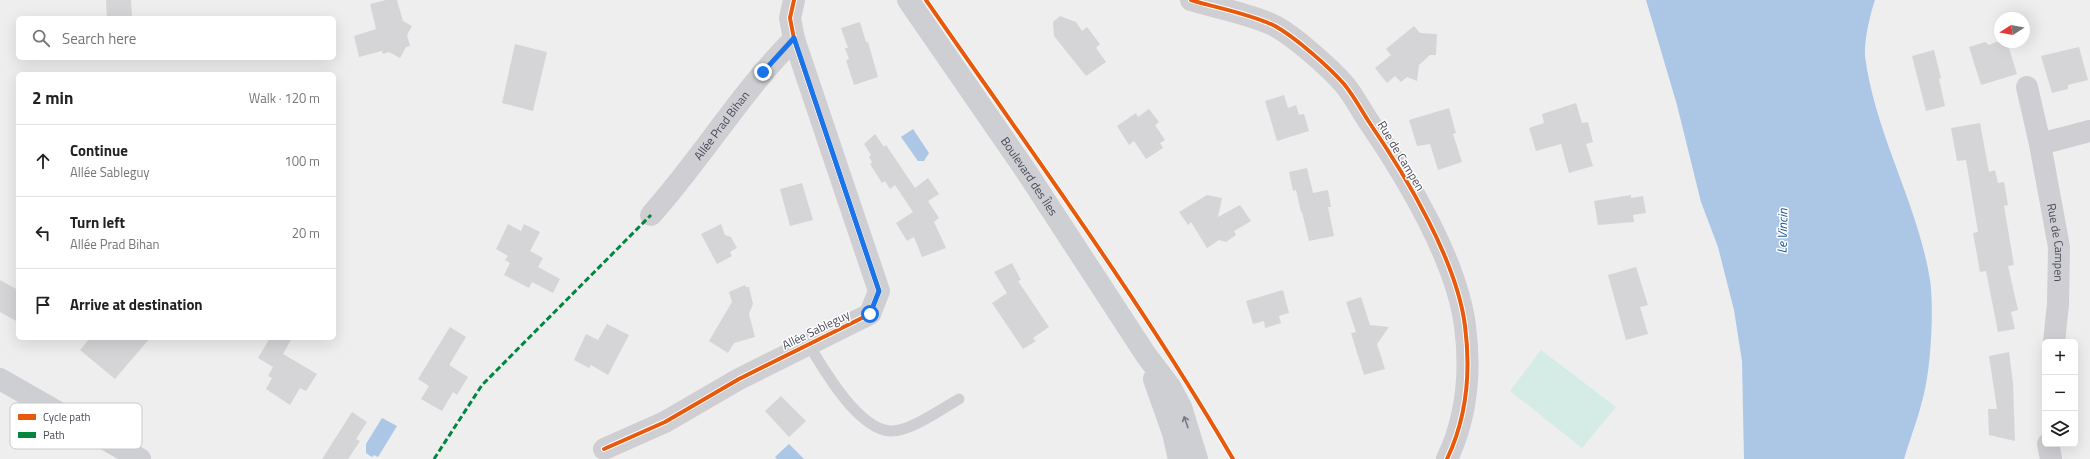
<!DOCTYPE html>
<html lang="en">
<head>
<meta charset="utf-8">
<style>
	:root { --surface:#fff; --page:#f2f2f2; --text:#222; --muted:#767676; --line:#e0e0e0 }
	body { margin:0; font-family:"Titillium Web",sans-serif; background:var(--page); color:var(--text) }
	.controls { position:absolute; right:12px; bottom:12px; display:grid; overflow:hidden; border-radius:6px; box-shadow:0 4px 16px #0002 }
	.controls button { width:36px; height:36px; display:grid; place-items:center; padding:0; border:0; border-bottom:1px solid var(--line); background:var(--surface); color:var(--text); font:20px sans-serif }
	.compass { position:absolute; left:1994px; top:12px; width:36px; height:36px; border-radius:50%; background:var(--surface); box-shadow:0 4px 16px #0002; rotate:259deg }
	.stop { position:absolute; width:12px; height:12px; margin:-9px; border:3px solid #1a73e8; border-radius:50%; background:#fff }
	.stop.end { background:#1a73e8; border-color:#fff; box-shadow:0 1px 4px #0008 }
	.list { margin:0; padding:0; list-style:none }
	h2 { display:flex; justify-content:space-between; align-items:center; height:52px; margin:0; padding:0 16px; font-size:17px }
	h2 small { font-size:13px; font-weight:400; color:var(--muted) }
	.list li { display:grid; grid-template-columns:26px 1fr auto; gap:12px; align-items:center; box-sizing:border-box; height:72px; padding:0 16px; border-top:1px solid var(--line) }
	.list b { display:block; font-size:15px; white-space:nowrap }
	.list p { margin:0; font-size:13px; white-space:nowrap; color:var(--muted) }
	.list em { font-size:13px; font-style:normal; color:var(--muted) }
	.icon { flex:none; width:22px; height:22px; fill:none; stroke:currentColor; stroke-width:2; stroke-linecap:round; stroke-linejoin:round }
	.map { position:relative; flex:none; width:2090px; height:459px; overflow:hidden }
	.search { position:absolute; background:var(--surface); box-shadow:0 4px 16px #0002; left:16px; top:16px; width:320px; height:44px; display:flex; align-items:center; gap:10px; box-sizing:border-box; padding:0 14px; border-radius:6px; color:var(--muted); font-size:15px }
	.panel { position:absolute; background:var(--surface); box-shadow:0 4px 16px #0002; left:16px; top:72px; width:320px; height:268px; border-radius:6px }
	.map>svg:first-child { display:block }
	.green { fill:#d4ece5 }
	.water { fill:#acc6e6 }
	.building { fill:#d5d5d7 }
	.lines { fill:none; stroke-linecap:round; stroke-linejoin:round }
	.lane { stroke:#cfcfd3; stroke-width:11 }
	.street { stroke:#cfcfd3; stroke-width:22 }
	.secondary { stroke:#cecfd3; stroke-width:22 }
	.quiet { stroke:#00873e; stroke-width:3; stroke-dasharray:6 3; stroke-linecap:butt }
	.cycleway-casing { stroke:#fff; stroke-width:6 }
	.cycleway { stroke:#e8590c; stroke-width:4 }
	.oneway { stroke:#767983 }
	.route { stroke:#1a73e8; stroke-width:5 }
	.labels { text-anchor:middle; stroke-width:3; stroke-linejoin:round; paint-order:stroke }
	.street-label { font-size:12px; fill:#474a58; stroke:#fff }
	.water-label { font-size:13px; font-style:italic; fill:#195399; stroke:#fff }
	.key { fill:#fff; stroke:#c8c9cd; stroke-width:1 }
	.key-label { font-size:11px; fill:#474a58 }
</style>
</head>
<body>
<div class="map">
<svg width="2090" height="459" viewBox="0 0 2090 459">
	<rect width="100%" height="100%" fill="#eee"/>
	<path class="green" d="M 1541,350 L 1616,407 L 1582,448 L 1510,391 Z"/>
	<g class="water">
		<path d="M 1646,0 L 1875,0 C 1870,14 1864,41 1865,56 C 1875,134 1918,204 1930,280 C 1934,307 1931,363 1925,389 C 1920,413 1911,436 1904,459 L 1744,459 L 1742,361 L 1734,310 L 1718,247 L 1701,202 L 1677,105 Z"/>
		<path d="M 913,129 L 929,153 L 924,161 L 918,161 L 901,137 Z"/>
		<path d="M 382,418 L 397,426 L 378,457 L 374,455 L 372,457 L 366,453 L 366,444 Z"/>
		<path d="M 789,444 L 804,459 L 777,459 L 775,457 Z"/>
	</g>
	<g class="building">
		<path d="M 106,0 L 131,0 L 132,17 L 107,18 Z"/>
		<path d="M 386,0 L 397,0 L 403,21 L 412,26 L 407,35 L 410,46 L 406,47 L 400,58 L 389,52 L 383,54 L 382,51 L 359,57 L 354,36 L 376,29 L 370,4 Z"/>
		<path d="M 1060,16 L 1076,22 L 1082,31 L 1087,27 L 1100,44 L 1096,48 L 1106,62 L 1086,76 L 1054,36 L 1053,22 Z"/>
		<path d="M 860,22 L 866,42 L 868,42 L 878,77 L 854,85 L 846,60 L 849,59 L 845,48 L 848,48 L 841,28 Z"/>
		<path d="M 1414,26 L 1420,33 L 1437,34 L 1436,55 L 1430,55 L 1419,65 L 1417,81 L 1407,77 L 1401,82 L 1395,76 L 1387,83 L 1375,68 L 1391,55 L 1386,49 Z"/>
		<path d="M 1985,42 L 1989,45 L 1996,42 L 2007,42 L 2017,74 L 1981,85 L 1969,47 Z"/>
		<path d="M 515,44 L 547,52 L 533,111 L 502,103 Z"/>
		<path d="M 2079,47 L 2088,80 L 2068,85 L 2068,89 L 2052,93 L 2041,56 Z"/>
		<path d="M 1934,50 L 1941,78 L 1939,79 L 1945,106 L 1926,111 L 1912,56 Z"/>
		<path d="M 1284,95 L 1288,108 L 1296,105 L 1299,115 L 1304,114 L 1309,131 L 1277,141 L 1265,101 Z"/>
		<path d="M 1576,103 L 1582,123 L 1588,122 L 1593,142 L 1586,144 L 1593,166 L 1569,173 L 1561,144 L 1536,151 L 1529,128 L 1544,123 L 1542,114 Z"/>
		<path d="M 1449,108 L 1456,133 L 1453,134 L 1462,162 L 1438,170 L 1430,144 L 1417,146 L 1409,120 Z"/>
		<path d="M 1149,109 L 1159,122 L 1155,125 L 1165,140 L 1160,143 L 1163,148 L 1146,159 L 1134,141 L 1129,145 L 1117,126 L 1136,113 L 1138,117 Z"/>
		<path d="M 1980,123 L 1989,172 L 1995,170 L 1998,183 L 2004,182 L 2008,205 L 2004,206 L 2014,265 L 2008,266 L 2018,310 L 2011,312 L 2015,329 L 1998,332 L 1986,271 L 1980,272 L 1973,233 L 1978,232 L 1966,160 L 1957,161 L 1951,128 Z"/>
		<path d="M 875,134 L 884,147 L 886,145 L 915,188 L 928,178 L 939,194 L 928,201 L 939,218 L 934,222 L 946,248 L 922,257 L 914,237 L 907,241 L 896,223 L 913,212 L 895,185 L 890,189 L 885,181 L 882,183 L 870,164 L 872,162 L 869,157 L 871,155 L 864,144 Z"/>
		<path d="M 1307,168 L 1313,193 L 1328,190 L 1331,207 L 1328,207 L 1334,236 L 1309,241 L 1302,212 L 1301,212 L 1296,190 L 1293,191 L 1289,172 Z"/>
		<path d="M 802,183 L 813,220 L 790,226 L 780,189 Z"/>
		<path d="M 1207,195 L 1222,198 L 1218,217 L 1240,205 L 1251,221 L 1234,231 L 1236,235 L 1226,242 L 1219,240 L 1207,248 L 1191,222 L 1188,225 L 1179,212 Z"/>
		<path d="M 1631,195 L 1631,198 L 1643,196 L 1646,213 L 1633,215 L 1634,222 L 1598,225 L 1594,201 Z"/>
		<path d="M 508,224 L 521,231 L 524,224 L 540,232 L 530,251 L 543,258 L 538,267 L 560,279 L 553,293 L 532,282 L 529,288 L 504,275 L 510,263 L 505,260 L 508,256 L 496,249 Z"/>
		<path d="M 721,224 L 725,235 L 731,237 L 737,248 L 730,252 L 732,256 L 717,264 L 701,234 Z"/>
		<path d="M 1012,263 L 1021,280 L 1018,281 L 1049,327 L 1033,338 L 1036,341 L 1023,349 L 992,303 L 1007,293 L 994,272 Z"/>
		<path d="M 1636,267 L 1648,305 L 1640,307 L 1648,334 L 1626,340 L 1608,275 Z"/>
		<path d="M 0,280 L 18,290 L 18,322 L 0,312 Z"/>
		<path d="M 745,285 L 746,287 L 749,287 L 753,304 L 749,314 L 755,337 L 734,343 L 728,353 L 709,341 L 732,302 L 729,292 Z"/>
		<path d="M 1283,290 L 1289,313 L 1279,316 L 1281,323 L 1265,328 L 1264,321 L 1253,324 L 1246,301 Z"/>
		<path d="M 1361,297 L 1370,325 L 1389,327 L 1377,344 L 1385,369 L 1364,375 L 1351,333 L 1356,332 L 1346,302 Z"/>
		<path d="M 607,324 L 629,335 L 608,375 L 591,365 L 589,368 L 574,360 L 586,334 L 598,340 Z"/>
		<path d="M 450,327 L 466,337 L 449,365 L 468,377 L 457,395 L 453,392 L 442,411 L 421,399 L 429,386 L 418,379 Z"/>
		<path d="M 90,338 L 150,338 L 115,379 L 80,350 Z"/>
		<path d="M 270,338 L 292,338 L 283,354 L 317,374 L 306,391 L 300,388 L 290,405 L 266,389 L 272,378 L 268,376 L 273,367 L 258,358 Z"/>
		<path d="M 2009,352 L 2013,383 L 2015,441 L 1989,435 L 1988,409 L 1997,409 L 1989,356 Z"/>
		<path d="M 781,396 L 806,421 L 789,437 L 765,411 Z"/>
		<path d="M 352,412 L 367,422 L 356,439 L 360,441 L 348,459 L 322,459 Z"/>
	</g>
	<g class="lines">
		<path class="lane" d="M 809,345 C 824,370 858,429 890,431 C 910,432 941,409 959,399"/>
		<g class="street">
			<path d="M 1191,0 C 1217,8 1251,14 1275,26 C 1295,37 1329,67 1344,84 C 1354,96 1361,110 1369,122 C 1406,176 1457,261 1465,326 C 1471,372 1467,417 1447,459"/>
			<path d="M 2027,87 L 2040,144 L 2090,131"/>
			<path id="s1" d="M 2040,144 L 2059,247 L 2058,304 L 2054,342"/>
			<path id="s2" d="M 651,215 C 702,158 741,92 794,39"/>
			<path d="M 2048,444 L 2051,459"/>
			<path d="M 604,449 L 665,422 L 739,379 L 870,314 L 879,291 L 794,39 L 790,18 L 794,0"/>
		</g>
		<g class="secondary">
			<path id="s3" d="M 908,0 L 1026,171 L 1146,355 L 1171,388 L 1181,407 L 1197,459"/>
			<path d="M 0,379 L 140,459"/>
			<path d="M 1154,379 L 1173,433 L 1179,459"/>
		</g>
		<path class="quiet" d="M 434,459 L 482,385 L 651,215"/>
		<g class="cycleway-casing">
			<g id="cycleway">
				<path d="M 926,0 C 1031,151 1140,300 1233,459"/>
				<path d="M 1191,0 C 1217,8 1251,14 1275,26 C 1295,37 1329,67 1344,84 C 1354,96 1361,110 1369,122 C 1406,176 1457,261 1465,326 C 1471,372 1467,417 1447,459"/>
				<path d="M 604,449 L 665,422 L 739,379 L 870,314 L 879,291 L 794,39 L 790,18 L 794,0"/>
			</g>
		</g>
		<use href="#cycleway" class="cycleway"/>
	</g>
	<defs><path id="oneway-shaft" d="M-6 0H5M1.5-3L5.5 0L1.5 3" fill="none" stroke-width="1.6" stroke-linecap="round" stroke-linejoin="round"/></defs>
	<use class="oneway" href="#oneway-shaft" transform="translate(1186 422) rotate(-109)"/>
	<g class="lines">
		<path class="route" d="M 763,72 L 794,38 L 879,291 L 870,314"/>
	</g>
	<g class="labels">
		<g class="street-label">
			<text dy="4" stroke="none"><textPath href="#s2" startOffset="114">Allée Prad Bihan</textPath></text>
			<text transform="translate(1401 156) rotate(59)" y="4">Rue de Campen</text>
			<text dy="4" stroke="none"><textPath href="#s3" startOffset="214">Boulevard des Îles</textPath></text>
			<text dy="4" stroke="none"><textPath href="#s1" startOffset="100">Rue de Campen</textPath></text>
			<text transform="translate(816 330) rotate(-26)" y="4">Allée Sableguy</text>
		</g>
		<g class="water-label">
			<text transform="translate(1782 231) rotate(-89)" y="5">Le Vincin</text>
		</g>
	</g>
	<rect x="10" y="403" width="132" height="46" rx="6" class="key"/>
	<rect x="18" y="414" width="18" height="6" fill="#e8590c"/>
	<rect x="18" y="432" width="18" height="6" fill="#00873e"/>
	<g class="key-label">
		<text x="43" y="421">Cycle path</text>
		<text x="43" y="439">Path</text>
	</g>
</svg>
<div class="controls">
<button>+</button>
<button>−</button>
<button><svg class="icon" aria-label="layers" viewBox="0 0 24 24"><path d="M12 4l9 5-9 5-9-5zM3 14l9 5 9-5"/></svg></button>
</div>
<svg class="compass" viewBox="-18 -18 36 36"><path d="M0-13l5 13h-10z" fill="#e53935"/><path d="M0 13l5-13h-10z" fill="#767676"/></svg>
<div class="stop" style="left:870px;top:314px"></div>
<div class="stop end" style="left:763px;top:72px"></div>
<div class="search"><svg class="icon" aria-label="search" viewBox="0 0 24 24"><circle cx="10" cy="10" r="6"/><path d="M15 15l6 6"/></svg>Search here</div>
<section class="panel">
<h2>2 min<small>Walk · 120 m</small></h2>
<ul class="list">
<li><svg class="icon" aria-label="ahead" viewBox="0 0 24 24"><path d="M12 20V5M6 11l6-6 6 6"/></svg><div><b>Continue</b><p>Allée Sableguy</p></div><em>100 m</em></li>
<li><svg class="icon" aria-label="left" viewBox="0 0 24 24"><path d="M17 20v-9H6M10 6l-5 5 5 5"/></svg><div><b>Turn left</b><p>Allée Prad Bihan</p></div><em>20 m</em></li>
<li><svg class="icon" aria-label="arrive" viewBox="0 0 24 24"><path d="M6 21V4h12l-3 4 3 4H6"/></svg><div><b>Arrive at destination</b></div></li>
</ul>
</section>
</div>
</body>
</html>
